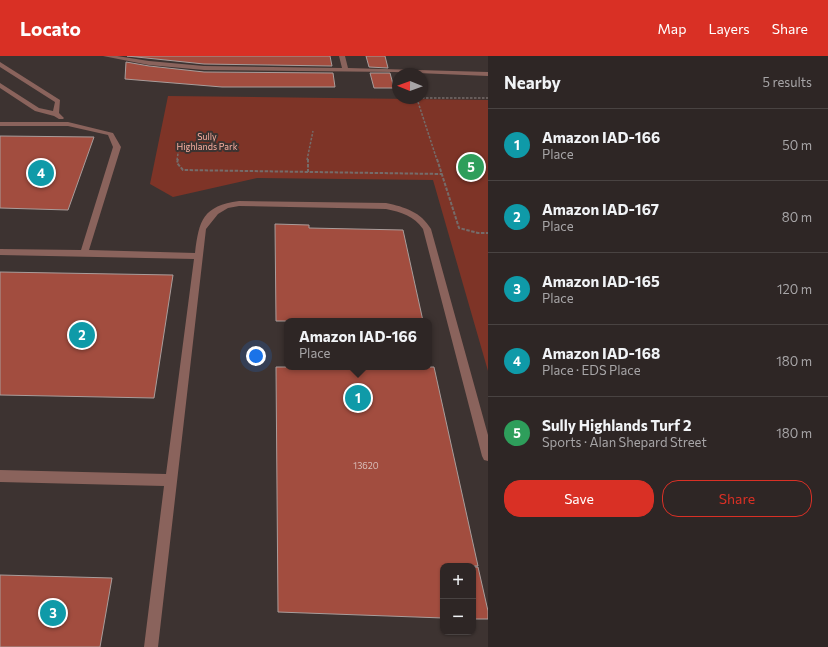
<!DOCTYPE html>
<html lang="en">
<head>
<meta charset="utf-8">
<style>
	:root { --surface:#2e2625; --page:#3a3232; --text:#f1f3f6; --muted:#a7a5a7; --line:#494342; --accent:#d93025 }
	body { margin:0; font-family:Commissioner,sans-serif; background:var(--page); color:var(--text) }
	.controls { position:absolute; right:12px; bottom:12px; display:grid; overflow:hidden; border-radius:8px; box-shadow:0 1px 3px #0004 }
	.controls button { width:36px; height:36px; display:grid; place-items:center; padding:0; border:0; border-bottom:1px solid var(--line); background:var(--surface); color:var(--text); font:20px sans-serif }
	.compass { position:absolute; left:392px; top:12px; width:36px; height:36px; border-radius:50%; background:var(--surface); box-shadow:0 1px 3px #0004; rotate:271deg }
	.you { position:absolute; left:256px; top:300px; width:14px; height:14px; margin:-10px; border:3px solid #fff; border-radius:50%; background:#1a73e8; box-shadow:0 0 0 6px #1a73e833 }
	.badge { display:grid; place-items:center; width:26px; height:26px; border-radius:50%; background:var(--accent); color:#fff; font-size:13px; font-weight:700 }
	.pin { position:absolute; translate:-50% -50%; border:2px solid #fff; box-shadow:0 1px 4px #0006 }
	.popup { position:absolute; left:284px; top:262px; width:148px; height:52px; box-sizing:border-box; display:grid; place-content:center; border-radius:8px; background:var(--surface); filter:drop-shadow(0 1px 3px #0005); font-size:13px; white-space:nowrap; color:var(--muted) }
	.popup b { font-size:15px; color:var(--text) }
	.popup::after { content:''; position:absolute; left:50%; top:100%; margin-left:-8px; border:8px solid transparent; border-top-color:var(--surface) }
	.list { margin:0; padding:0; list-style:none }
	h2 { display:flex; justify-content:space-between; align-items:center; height:52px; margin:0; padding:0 16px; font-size:17px }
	h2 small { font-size:13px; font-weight:400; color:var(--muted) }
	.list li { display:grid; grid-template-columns:26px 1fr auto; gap:12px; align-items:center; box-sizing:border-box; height:72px; padding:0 16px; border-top:1px solid var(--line) }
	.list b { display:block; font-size:15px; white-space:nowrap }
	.list p { margin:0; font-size:13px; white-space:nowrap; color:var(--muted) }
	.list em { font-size:13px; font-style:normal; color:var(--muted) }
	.actions { display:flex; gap:8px; padding:12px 16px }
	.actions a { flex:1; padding:9px 0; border:1px solid var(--accent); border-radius:16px; text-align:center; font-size:14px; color:var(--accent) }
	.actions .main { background:var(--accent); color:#fff }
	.map { position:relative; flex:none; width:488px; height:591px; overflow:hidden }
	header { display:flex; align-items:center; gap:24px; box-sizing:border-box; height:56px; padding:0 20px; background:var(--accent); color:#fff }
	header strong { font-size:19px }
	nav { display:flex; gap:22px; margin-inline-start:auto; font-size:14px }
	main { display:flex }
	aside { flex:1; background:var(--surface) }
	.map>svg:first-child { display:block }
	.green { fill:#7e3427 }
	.building { fill:#a24d3f; stroke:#a99d9b }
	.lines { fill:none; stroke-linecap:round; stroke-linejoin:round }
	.path-far1 { stroke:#756c6a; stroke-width:1.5; stroke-dasharray:2.5 1.5; stroke-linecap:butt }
	.path { stroke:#756c6a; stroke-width:2; stroke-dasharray:3.5 1.5; stroke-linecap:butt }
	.minor { fill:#8a635c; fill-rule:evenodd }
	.labels { text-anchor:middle; stroke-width:4; stroke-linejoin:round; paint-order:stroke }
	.far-park-label { font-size:9px; fill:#f8b0a2; stroke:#3d3331 }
	.number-label { font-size:9px; fill:#d9bfba }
</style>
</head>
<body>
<header>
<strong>Locato</strong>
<nav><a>Map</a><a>Layers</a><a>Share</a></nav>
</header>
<main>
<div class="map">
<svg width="488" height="591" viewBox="0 0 488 591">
	<rect width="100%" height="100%" fill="#3d3331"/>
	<path class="green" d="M 168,40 L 488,44 L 488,315 L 433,124 L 257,122 L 173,141 L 150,128 Z"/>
	<g class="building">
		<path d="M 127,0 L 330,0 L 332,10 L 204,8 Z"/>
		<path d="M 366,0 L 385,0 L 388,12 L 369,11 Z"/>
		<path d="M 126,6 L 149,10 L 204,16 L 333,17 L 335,31 L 222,31 L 125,23 Z"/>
		<path d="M 370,17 L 390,17 L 394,32 L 374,32 Z"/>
		<path d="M 0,80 L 94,81 L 68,154 L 0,152 Z"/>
		<path d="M 275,168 L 309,169 L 309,172 L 403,174 L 423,265 L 276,265 Z"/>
		<path d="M 0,216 L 173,219 L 154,342 L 0,339 Z"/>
		<path d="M 276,311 L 434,311 L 478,510 L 443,510 L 443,562 L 278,556 Z"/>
		<path d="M 473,511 L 478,511 L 488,555 L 488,563 L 473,563 Z"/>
		<path d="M 0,519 L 112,522 L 100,591 L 0,591 Z"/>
	</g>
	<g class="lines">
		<g class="path-far1">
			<path d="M 419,42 L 418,46 L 437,104"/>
			<path d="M 422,42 L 488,42"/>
			<path d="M 177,104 L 179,91"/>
			<path d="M 307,104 L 313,75"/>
		</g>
		<g class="path">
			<path d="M 178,103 L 177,107 L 183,114 L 442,118"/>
			<path d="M 308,103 L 308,116"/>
			<path d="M 437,103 L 459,172 L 478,177 L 488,177"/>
		</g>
		<g class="minor">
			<path d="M 103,0 L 117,0 L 149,5 L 204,10 L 342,12 L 339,0 L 345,0 L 348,12 L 488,16 L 488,20 L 394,16 L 204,14 L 149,9 Z"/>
			<path d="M 0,6 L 60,44 L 59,57 L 64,62 L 63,63 L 59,63 L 54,60 L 35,55 L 0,32 L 0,27 L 39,52 L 53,55 L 55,46 L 0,11 Z"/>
			<path d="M 0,66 L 68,66 L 113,77 L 121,91 L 89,194 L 195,197 C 199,164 203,150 239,145 L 386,147 C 405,151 421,156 431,173 L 488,379 L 488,405 L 484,404 L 482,400 L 423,173 C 414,160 401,156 386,153 L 239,150 L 228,152 L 218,158 L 206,173 L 158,591 L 144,591 L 164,430 L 0,426 L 0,414 L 166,418 L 194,203 L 0,199 L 0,193 L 81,194 L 113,91 L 108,79 L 68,70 L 0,70 Z"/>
		</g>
	</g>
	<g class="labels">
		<g class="far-park-label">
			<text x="207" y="84">Sully<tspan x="207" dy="10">Highlands Park</tspan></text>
		</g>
		<g class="number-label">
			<text x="366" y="413">13620</text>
		</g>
	</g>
</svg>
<div class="controls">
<button>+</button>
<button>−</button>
</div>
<svg class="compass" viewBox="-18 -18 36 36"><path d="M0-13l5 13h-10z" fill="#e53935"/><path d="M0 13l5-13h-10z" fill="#a7a5a7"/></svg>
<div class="you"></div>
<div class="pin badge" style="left:358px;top:342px;background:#0f9aa8">1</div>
<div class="popup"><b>Amazon IAD-166</b>Place</div>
<div class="pin badge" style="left:82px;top:279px;background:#0f9aa8">2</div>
<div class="pin badge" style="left:53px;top:557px;background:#0f9aa8">3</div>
<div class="pin badge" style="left:41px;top:117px;background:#0f9aa8">4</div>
<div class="pin badge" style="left:471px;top:111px;background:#2e9e5b">5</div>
</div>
<aside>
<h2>Nearby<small>5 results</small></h2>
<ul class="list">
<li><span class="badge" style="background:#0f9aa8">1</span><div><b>Amazon IAD-166</b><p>Place</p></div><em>50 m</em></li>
<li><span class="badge" style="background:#0f9aa8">2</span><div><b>Amazon IAD-167</b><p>Place</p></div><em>80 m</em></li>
<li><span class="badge" style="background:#0f9aa8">3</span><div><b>Amazon IAD-165</b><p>Place</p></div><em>120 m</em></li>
<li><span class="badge" style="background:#0f9aa8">4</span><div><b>Amazon IAD-168</b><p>Place · EDS Place</p></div><em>180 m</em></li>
<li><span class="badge" style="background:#2e9e5b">5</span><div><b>Sully Highlands Turf 2</b><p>Sports · Alan Shepard Street</p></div><em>180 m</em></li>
</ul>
<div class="actions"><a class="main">Save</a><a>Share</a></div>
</aside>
</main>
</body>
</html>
